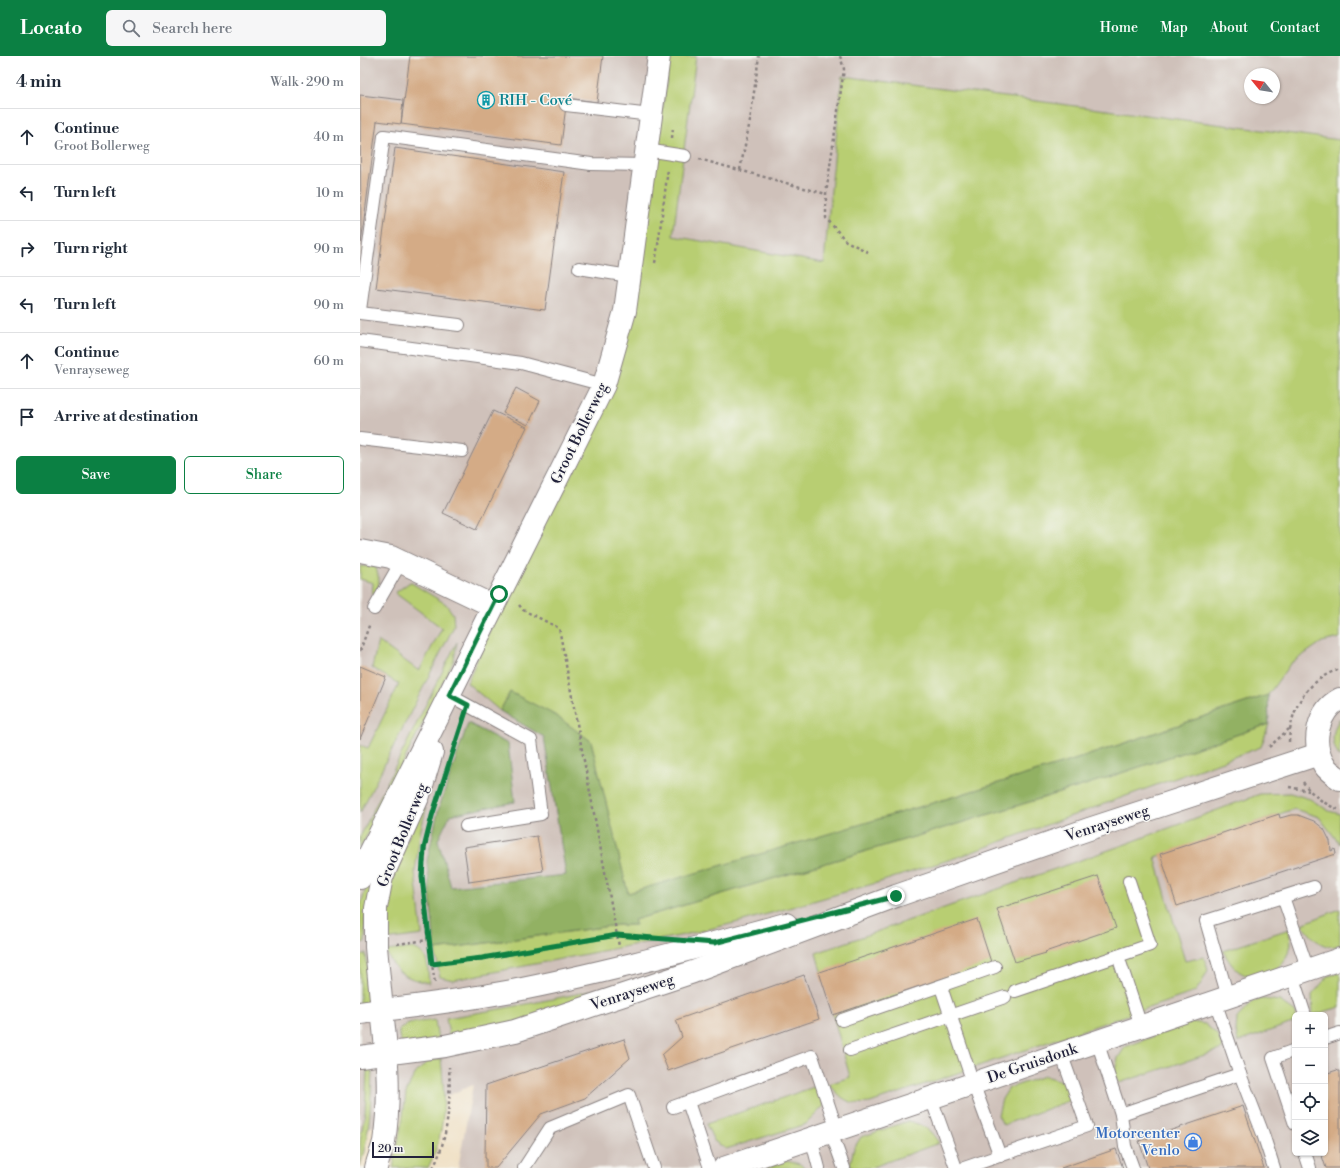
<!DOCTYPE html>
<html lang="en">
<head>
<meta charset="utf-8">
<style>
	:root { --surface:#fff; --page:#f6f6f7; --text:#1f2937; --muted:#747a83; --line:#e0e1e3; --accent:#0b8043 }
	body { margin:0; font-family:"Libre Bodoni",serif; background:var(--page); color:var(--text) }
	.controls { position:absolute; right:12px; bottom:12px; display:grid; overflow:hidden; border-radius:6px; box-shadow:0 1px 3px #0004 }
	.controls button { width:36px; height:36px; display:grid; place-items:center; padding:0; border:0; border-bottom:1px solid var(--line); background:var(--surface); color:var(--text); font:20px sans-serif }
	.compass { position:absolute; left:884px; top:12px; width:36px; height:36px; border-radius:50%; background:var(--surface); box-shadow:0 1px 3px #0004; rotate:300deg }
	.scale { position:absolute; left:12px; bottom:10px; width:62px; box-sizing:border-box; padding-left:4px; border:2px solid #22223b; border-top:0; font-size:11px; line-height:14px; white-space:nowrap; color:#22223b; -webkit-text-stroke:3px #f6f6f2; paint-order:stroke }
	.stop { position:absolute; width:12px; height:12px; margin:-9px; border:3px solid #0b8043; border-radius:50%; background:#fff }
	.stop.end { background:#0b8043; border-color:#fff; box-shadow:0 1px 4px #0008 }
	.list { margin:0; padding:0; list-style:none }
	h2 { display:flex; justify-content:space-between; align-items:center; height:52px; margin:0; padding:0 16px; font-size:17px }
	h2 small { font-size:13px; font-weight:400; color:var(--muted) }
	.list li { display:grid; grid-template-columns:26px 1fr auto; gap:12px; align-items:center; box-sizing:border-box; height:56px; padding:0 16px; border-top:1px solid var(--line) }
	.list b { display:block; font-size:15px; white-space:nowrap }
	.list p { margin:0; font-size:13px; white-space:nowrap; color:var(--muted) }
	.list em { font-size:13px; font-style:normal; color:var(--muted) }
	.actions { display:flex; gap:8px; padding:12px 16px }
	.actions a { flex:1; padding:9px 0; border:1px solid var(--accent); border-radius:6px; text-align:center; font-size:14px; color:var(--accent) }
	.actions .main { background:var(--accent); color:#fff }
	.icon { flex:none; width:22px; height:22px; fill:none; stroke:currentColor; stroke-width:2; stroke-linecap:round; stroke-linejoin:round }
	.map { position:relative; flex:none; width:980px; height:1112px; overflow:hidden }
	header { display:flex; align-items:center; gap:24px; box-sizing:border-box; height:56px; padding:0 20px; background:var(--accent); color:#fff }
	header strong { font-size:19px }
	nav { display:flex; gap:22px; margin-inline-start:auto; font-size:14px }
	.search { width:280px; height:36px; background:var(--page); display:flex; align-items:center; gap:10px; box-sizing:border-box; padding:0 14px; border-radius:6px; color:var(--muted); font-size:15px }
	main { display:flex }
	aside { flex:1; background:var(--surface) }
	.map>svg:first-child { display:block }
	.industrial { fill:#cfc1ba; fill-rule:evenodd }
	.green { fill:#b8ce72; stroke:#6d7856 }
	.forest { fill:#92b164; stroke:#5a6a50 }
	.building { fill:#d4ab86 }
	.lines { fill:none; stroke-linecap:round; stroke-linejoin:round }
	.service-casing { stroke:#898180; stroke-width:14 }
	.minor-casing { stroke:#898180; stroke-width:24 }
	.tertiary-casing { stroke:#898180; stroke-width:24 }
	.secondary-casing { stroke:#898180; stroke-width:24 }
	.path { stroke:#898180; stroke-width:2.5; stroke-dasharray:3 3; stroke-linecap:butt }
	.service { stroke:#fff; stroke-width:12 }
	.minor { stroke:#fff; stroke-width:22 }
	.tertiary { stroke:#fff; stroke-width:22 }
	.secondary { stroke:#fff; stroke-width:22 }
	.route { stroke:#0b8043; stroke-width:5 }
	.labels { text-anchor:middle; stroke-width:3; stroke-linejoin:round; paint-order:stroke }
	.culture-label { font-size:15px; fill:#0d838f; stroke:#f6f6f2; text-anchor:start }
	.street-label { font-size:15px; fill:#22223b; stroke:#f6f6f2 }
	.shop-label { font-size:15px; fill:#366cbe; stroke:#f6f6f2; text-anchor:end }
</style>
</head>
<body>
<header>
<strong>Locato</strong>
<div class="search"><svg class="icon" aria-label="search" viewBox="0 0 24 24"><circle cx="10" cy="10" r="6"/><path d="M15 15l6 6"/></svg>Search here</div>
<nav><a>Home</a><a>Map</a><a>About</a><a>Contact</a></nav>
</header>
<main>
<aside>
<h2>4 min<small>Walk · 290 m</small></h2>
<ul class="list">
<li><svg class="icon" aria-label="ahead" viewBox="0 0 24 24"><path d="M12 20V5M6 11l6-6 6 6"/></svg><div><b>Continue</b><p>Groot Bollerweg</p></div><em>40 m</em></li>
<li><svg class="icon" aria-label="left" viewBox="0 0 24 24"><path d="M17 20v-9H6M10 6l-5 5 5 5"/></svg><div><b>Turn left</b></div><em>10 m</em></li>
<li><svg class="icon" aria-label="right" viewBox="0 0 24 24"><path d="M7 20v-9h11M14 6l5 5-5 5"/></svg><div><b>Turn right</b></div><em>90 m</em></li>
<li><svg class="icon" aria-label="left" viewBox="0 0 24 24"><path d="M17 20v-9H6M10 6l-5 5 5 5"/></svg><div><b>Turn left</b></div><em>90 m</em></li>
<li><svg class="icon" aria-label="ahead" viewBox="0 0 24 24"><path d="M12 20V5M6 11l6-6 6 6"/></svg><div><b>Continue</b><p>Venrayseweg</p></div><em>60 m</em></li>
<li><svg class="icon" aria-label="arrive" viewBox="0 0 24 24"><path d="M6 21V4h12l-3 4 3 4H6"/></svg><div><b>Arrive at destination</b></div></li>
</ul>
<div class="actions"><a class="main">Save</a><a>Share</a></div>
</aside>
<div class="map">
<svg width="980" height="1112" viewBox="0 0 980 1112">
	<rect width="100%" height="100%" fill="#f6f6f2"/>
	<filter id="ink" filterUnits="userSpaceOnUse"><feTurbulence type="fractalNoise" baseFrequency=".025" numOctaves="2"/><feDisplacementMap in="SourceGraphic" scale="8" xChannelSelector="R" yChannelSelector="G"/><feConvolveMatrix kernelMatrix="1 2 1 2 8 2 1 2 1" color-interpolation-filters="sRGB"/></filter>
	<filter id="wash" filterUnits="userSpaceOnUse"><feTurbulence type="fractalNoise" baseFrequency=".012" numOctaves="4" result="noise"/><feDisplacementMap in="SourceGraphic" scale="16" xChannelSelector="R" yChannelSelector="G"/><feGaussianBlur stdDeviation="0.9" result="paint"/><feColorMatrix in="noise" values="0 0 0 0 0 0 0 0 0 0 0 0 0 0 0 0 0 1.4 0 .05"/><feComposite in="paint" operator="in"/></filter>
	<g filter="url(#wash)">
		<rect width="100%" height="100%" fill="#f0e0c4"/>
		<path class="industrial" d="M 0,0 L 980,0 L 980,1112 L 98,1112 L 113,1029 L 0,1076 ZM 890,18 L 914,18 L 914,42 L 890,42 ZM 935,959 L 965,959 L 965,1097 L 935,1097 Z"/>
		<g class="green">
			<path d="M 310,0 L 336,0 L 313,180 L 464,207 L 482,20 L 980,84 L 980,582 L 962,586 L 930,608 L 908,639 L 714,704 L 576,746 L 268,838 L 231,685 L 150,636 L 140,655 L 107,627 L 278,230 Z"/>
			<path d="M 0,510 L 16,511 C 19,524 22,530 12,540 L 13,527 L 0,523 Z"/>
			<path d="M 50,526 L 86,548 L 93,558 L 94,570 L 0,757 L 0,689 L 8,692 L 39,628 L 12,612 L 18,585 L 59,615 L 82,572 L 35,537 Z"/>
			<path d="M 97,586 L 94,604 L 0,793 L 0,781 Z"/>
			<path d="M 980,662 L 980,702 C 971,688 971,676 980,662 Z"/>
			<path d="M 909,668 L 901,691 L 604,799 L 520,826 L 383,865 L 324,879 L 93,924 L 80,921 L 75,894 L 258,869 L 275,869 L 274,864 L 584,772 L 722,730 Z"/>
			<path d="M 930,737 L 950,743 L 969,755 L 980,758 L 980,788 L 959,761 L 934,753 L 795,801 L 825,905 L 844,901 L 848,914 L 842,926 L 835,936 L 510,1047 C 488,1049 483,1044 469,1028 L 490,1021 L 456,897 L 766,788 L 900,738 Z"/>
			<path d="M 62,751 L 66,753 L 60,777 L 55,816 L 62,879 L 25,884 L 23,859 L 29,824 Z"/>
			<path d="M 21,804 L 5,862 L 5,886 L 0,887 L 0,852 L 6,830 Z"/>
			<path d="M 980,853 L 980,889 C 962,895 952,881 942,868 Z"/>
			<path d="M 929,873 C 929,877 931,883 931,888 C 931,891 929,894 928,897 C 921,914 904,925 886,919 C 875,916 868,904 863,895 Z"/>
			<path d="M 53,892 C 70,898 67,911 69,927 C 45,922 36,918 26,895 Z"/>
			<path d="M 6,898 L 11,937 L 10,943 L 5,948 L 0,948 L 0,899 Z"/>
			<path d="M 980,917 L 980,951 L 953,959 L 952,939 L 968,920 Z"/>
			<path d="M 291,921 L 223,947 L 90,984 L 86,962 C 155,951 223,938 291,921 Z"/>
			<path d="M 903,943 L 920,945 L 936,957 L 937,959 L 935,959 L 935,966 L 878,986 L 876,975 L 877,962 L 893,945 Z"/>
			<path d="M 75,964 L 78,985 L 42,988 L 39,980 L 39,974 C 48,965 63,966 75,964 Z"/>
			<path d="M 832,966 L 845,968 L 858,979 L 863,993 L 759,1027 L 754,1018 L 758,1002 L 765,991 Z"/>
			<path d="M 81,1002 C 85,1042 87,1075 68,1112 L 33,1112 L 43,1059 L 46,1037 L 51,1025 L 56,1017 L 67,1006 Z"/>
			<path d="M 10,1011 L 12,1014 C 11,1046 10,1079 0,1110 L 0,1085 L 5,1056 L 7,1013 Z"/>
			<path d="M 684,1020 C 702,1025 707,1024 714,1043 L 643,1069 L 638,1059 L 642,1043 L 649,1032 Z"/>
			<path d="M 457,1030 L 464,1050 L 446,1068 L 366,1093 L 354,1085 L 346,1068 Z"/>
			<path d="M 548,1065 C 564,1069 570,1073 579,1087 L 510,1112 L 492,1112 L 490,1108 L 494,1092 L 501,1081 Z"/>
			<path d="M 426,1105 L 440,1108 L 445,1112 L 404,1112 Z"/>
		</g>
		<path class="forest" d="M 150,636 L 195,659 L 231,685 L 268,837 L 576,746 L 714,704 L 908,639 L 909,668 L 722,730 L 584,772 L 274,864 L 276,869 L 258,869 L 75,894 L 67,805 L 78,755 L 108,667 L 148,688 L 155,746 L 90,759 L 78,784 L 91,831 L 206,819 L 184,681 L 140,655 Z"/>
		<g id="blocks">
			<g class="building">
				<path d="M 50,0 L 243,0 L 237,46 L 207,42 L 201,89 L 41,68 Z"/>
				<path d="M 0,39 L 43,44 L 41,68 L 17,65 L 1,187 Z"/>
				<path d="M 35,92 L 204,116 L 185,254 L 16,232 Z"/>
				<path d="M 156,332 L 180,345 L 168,369 L 143,357 Z"/>
				<path d="M 133,355 L 167,371 L 117,473 L 83,457 Z"/>
				<path d="M 0,610 L 26,621 L 0,683 Z"/>
				<path d="M 919,758 L 920,762 L 931,759 L 938,759 L 954,765 L 964,773 L 970,785 L 971,795 L 975,793 L 976,798 L 817,850 L 800,798 Z"/>
				<path d="M 177,780 L 183,815 L 109,826 L 104,791 Z"/>
				<path d="M 738,820 L 756,872 L 685,896 L 686,897 L 655,906 L 637,853 Z"/>
				<path d="M 617,863 L 631,906 L 473,959 L 459,916 Z"/>
				<path d="M 444,919 L 459,963 L 308,1015 L 302,999 L 322,981 L 316,964 Z"/>
				<path d="M 264,983 L 270,1002 L 225,1042 L 181,1058 L 136,1112 L 126,1112 L 126,1102 L 125,1102 L 126,1029 Z"/>
				<path d="M 977,1014 L 978,1015 L 980,1015 L 980,1112 L 966,1112 L 961,1097 L 965,1097 L 965,1018 Z"/>
				<path d="M 883,1050 L 904,1112 L 788,1112 L 779,1085 Z"/>
				<path d="M 756,1093 L 763,1112 L 701,1112 Z"/>
			</g>
		</g>
	</g>
	<g filter="url(#ink)">
		<use href="#blocks" fill-opacity="0" stroke="#898180" stroke-width="1"/>
		<g class="lines">
			<g class="service-casing">
				<g id="service">
					<path d="M 206,49 L 291,59"/>
					<path d="M 286,94 L 325,100"/>
					<path d="M 219,212 L 269,220"/>
					<path d="M 0,254 L 24,80 L 231,108 L 284,109"/>
					<path d="M 0,257 L 99,269"/>
					<path d="M 0,285 L 161,307 L 244,329"/>
					<path d="M 0,383 L 102,395"/>
					<path d="M 14,553 L 41,506"/>
					<path d="M 89,639 L 171,684 L 181,758 L 106,770"/>
					<path d="M 923,841 L 948,914"/>
					<path d="M 758,900 L 781,970"/>
					<path d="M 932,919 L 945,959"/>
					<path d="M 581,931 L 613,1027 L 640,1100"/>
					<path d="M 655,935 L 790,889 L 769,825"/>
					<path d="M 868,941 L 846,865 L 954,831"/>
					<path d="M 855,945 L 880,1018 L 903,1078 L 914,1112"/>
					<path d="M 482,964 L 635,911"/>
					<path d="M 965,982 L 980,977"/>
					<path d="M 737,985 L 761,1058 L 765,1090 L 773,1112"/>
					<path d="M 490,994 L 645,941"/>
					<path d="M 935,994 L 913,1002 L 935,1068"/>
					<path d="M 571,1042 L 596,1112"/>
					<path d="M 328,1046 L 350,1112"/>
					<path d="M 313,1051 L 452,1000 L 477,1074"/>
					<path d="M 761,1058 L 880,1018"/>
					<path d="M 471,1076 L 484,1112"/>
					<path d="M 451,1082 L 459,1112"/>
					<path d="M 945,1097 L 950,1112"/>
					<path d="M 164,1112 L 190,1072 L 269,1039 L 294,1112"/>
					<path d="M 604,1112 L 727,1070 L 701,997"/>
				</g>
			</g>
			<g class="minor-casing">
				<g id="minor">
					<path d="M 0,495 L 31,501 L 133,550"/>
					<path d="M 0,822 L 6,805 L 244,329 L 265,255 L 299,0"/>
					<path d="M 22,954 L 16,891 L 16,852 L 22,821 L 59,739 L 72,696"/>
					<path d="M 364,1112 L 980,903"/>
				</g>
			</g>
			<g class="tertiary-casing">
				<g id="tertiary">
					<path d="M 980,643 C 957,655 951,687 964,709 C 968,715 974,719 980,723"/>
					<path d="M 22,954 C 66,949 109,943 152,935 C 244,917 335,892 426,868"/>
					<path d="M 0,1001 L 85,990 L 155,975 L 333,916 L 536,840 L 729,773 L 959,698"/>
				</g>
			</g>
			<g class="secondary-casing">
				<path id="secondary" d="M 0,957 L 22,954 C 27,998 31,1041 24,1086 C 22,1094 18,1103 16,1112"/>
			</g>
			<g class="path">
				<path d="M 480,0 L 484,13 L 466,138 L 466,162 L 486,185 L 510,197"/>
				<path d="M 312,82 L 313,71"/>
				<path d="M 339,103 L 466,138"/>
				<path d="M 380,114 L 390,65 L 399,0"/>
				<path d="M 295,207 L 298,189 L 308,113"/>
				<path d="M 159,549 L 163,554 L 199,572 L 259,890"/>
				<path d="M 0,595 L 10,567"/>
				<path d="M 929,686 C 930,660 940,635 963,621 C 968,617 975,615 980,613"/>
				<path d="M 909,691 L 929,673"/>
				<path d="M 93,695 L 103,665"/>
				<path d="M 943,726 C 952,739 965,749 980,754"/>
				<path d="M 929,731 L 949,735"/>
				<path d="M 69,774 C 56,824 67,877 75,927"/>
				<path d="M 37,888 L 68,884"/>
				<path d="M 72,908 L 122,903 L 257,879 L 285,881"/>
				<path d="M 73,1112 C 88,1085 91,1042 89,1011"/>
			</g>
			<use href="#service" class="service"/>
			<use href="#minor" class="minor"/>
			<use href="#tertiary" class="tertiary"/>
			<use href="#secondary" class="secondary"/>
		</g>
	</g>
	<g class="lines" filter="url(#ink)">
		<path class="route" d="M 139,538 L 89,639 L 108,649 L 72,760 L 64,792 L 62,821 L 72,908 L 122,902 L 257,879 L 354,887 L 536,840"/>
	</g>
	<defs>
		<g id="building-ring" transform="scale(0.9)"><circle r="9.5" fill="#f6f6f2" stroke="#0f9aa8" stroke-width="1.5"/><path d="M-4-6H4V6H1V3H-1V6H-4ZM-2.5-4.3h1.7v1.8h-1.7ZM.8-4.3h1.7v1.8H.8ZM-2.5-1h1.7V.8h-1.7ZM.8-1h1.7V.8H.8Z" fill="#0f9aa8"/></g>
		<g id="shop-ring" transform="scale(0.9)"><circle r="9.5" fill="#f6f6f2" stroke="#3f7fe0" stroke-width="1.5"/><path d="M-5-2.5h2.3a2.7 3.5 0 0 1 5.4 0H5L5.5 6h-11ZM-1.5-2.5h3a1.5 2.3 0 0 0-3 0Z" fill="#3f7fe0"/></g>
	</defs>
	<g fill-rule="evenodd">
		<use href="#building-ring" x="126" y="44"/>
		<use href="#shop-ring" x="833" y="1086"/>
	</g>
	<g class="labels">
		<g class="culture-label">
			<text x="139" y="49">RIH - Cové</text>
		</g>
		<g class="street-label">
			<text transform="translate(219 377) rotate(-64)" y="5">Groot Bollerweg</text>
			<text transform="translate(747 767) rotate(-18)" y="5">Venrayseweg</text>
			<text transform="translate(42 779) rotate(-68)" y="5">Groot Bollerweg</text>
			<text transform="translate(272 936) rotate(-18)" y="5">Venrayseweg</text>
			<text transform="translate(672 1007) rotate(-19)" y="5">De Gruisdonk</text>
		</g>
		<g class="shop-label">
			<text x="820" y="1082">Motorcenter<tspan x="820" dy="17">Venlo</tspan></text>
		</g>
	</g>
</svg>
<div class="controls">
<button>+</button>
<button>−</button>
<button><svg class="icon" aria-label="locate" viewBox="0 0 24 24"><circle cx="12" cy="12" r="6"/><path d="M12 2v4M12 18v4M2 12h4M18 12h4"/></svg></button>
<button><svg class="icon" aria-label="layers" viewBox="0 0 24 24"><path d="M12 4l9 5-9 5-9-5zM3 14l9 5 9-5"/></svg></button>
</div>
<svg class="compass" viewBox="-18 -18 36 36"><path d="M0-13l5 13h-10z" fill="#e53935"/><path d="M0 13l5-13h-10z" fill="#747a83"/></svg>
<div class="scale">20 m</div>
<div class="stop" style="left:139px;top:538px"></div>
<div class="stop end" style="left:536px;top:840px"></div>
</div>
</main>
</body>
</html>
